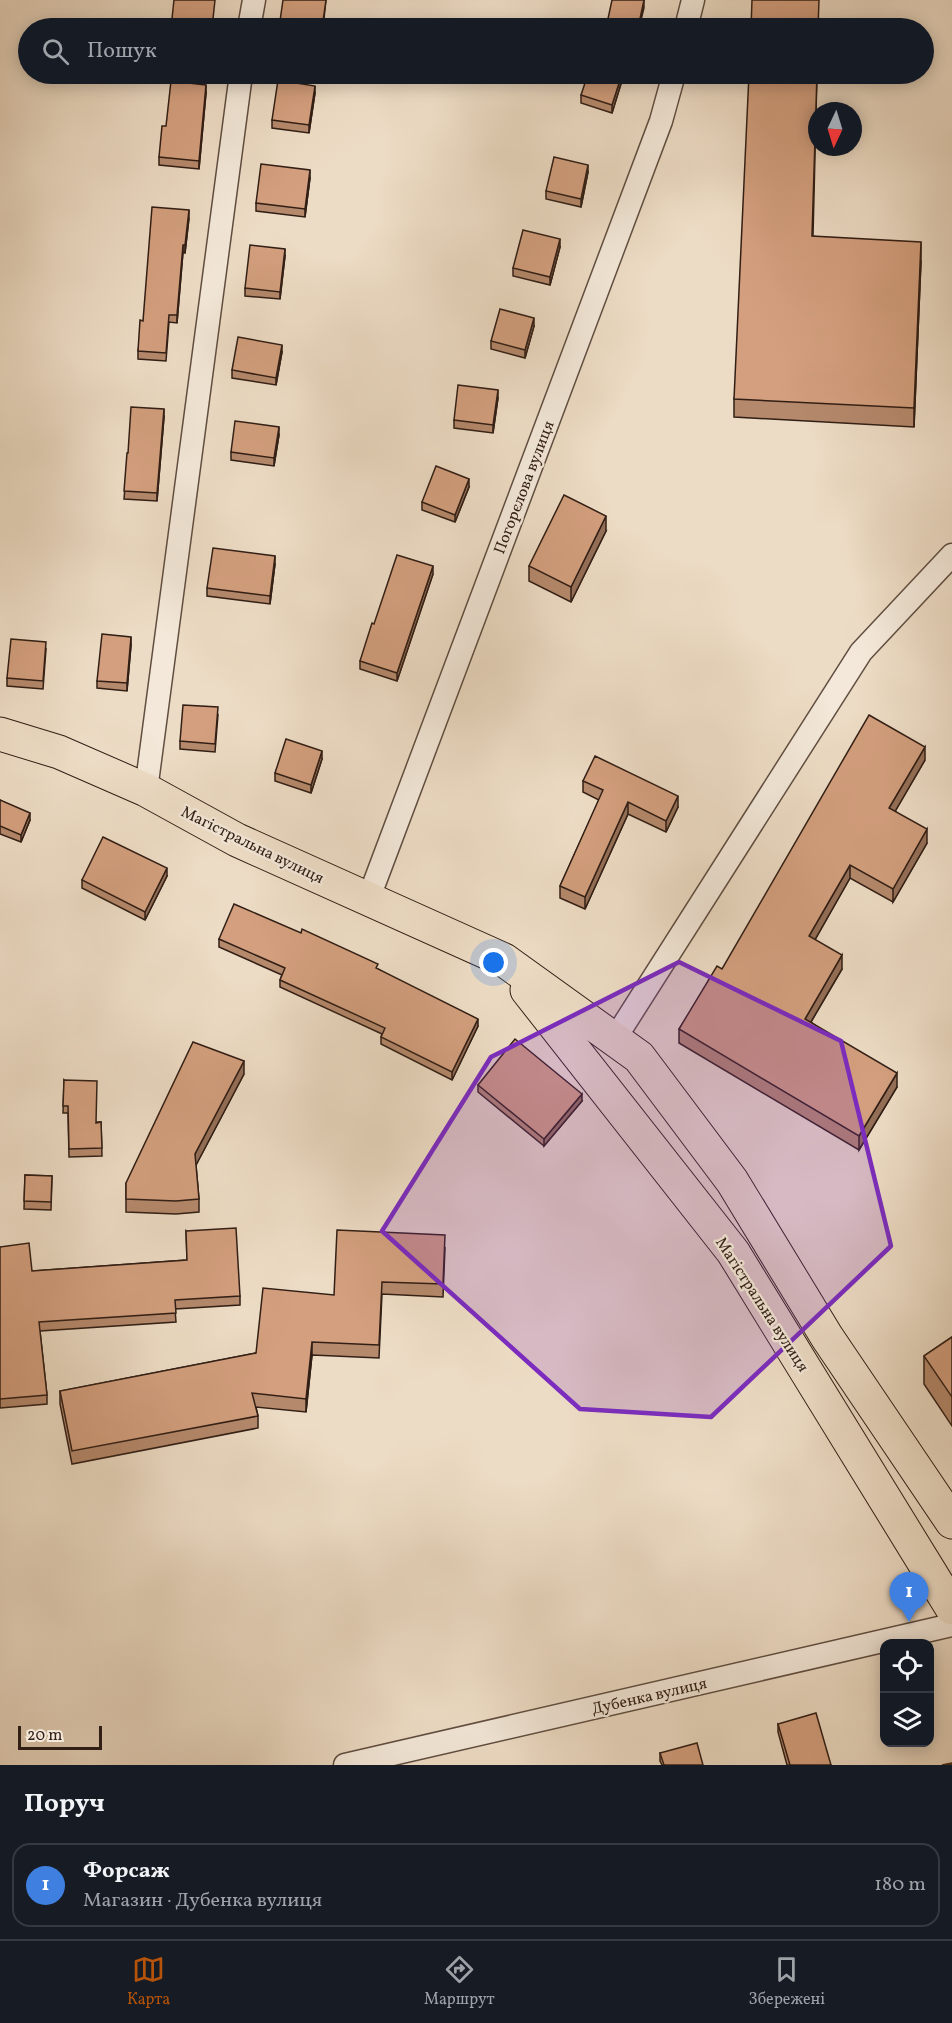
<!DOCTYPE html>
<html lang="uk">
<head>
<meta charset="utf-8">
<style>
	:root { --surface:#171b24; --page:#20242c; --text:#f1f3f6; --muted:#9ea1a6; --line:#363941; --accent:#b45309 }
	body { margin:0; font-family:Vollkorn,serif; background:var(--page); color:var(--text) }
	.controls { position:absolute; right:18px; bottom:18px; display:grid; overflow:hidden; border-radius:12px; box-shadow:0 3px 15px #0003 }
	.controls button { width:54px; height:54px; display:grid; place-items:center; padding:0; border:0; border-bottom:2px solid var(--line); background:var(--surface); color:var(--text); font:30px sans-serif }
	.compass { position:absolute; left:808px; top:102px; width:54px; height:54px; border-radius:50%; background:var(--surface); box-shadow:0 3px 15px #0003; rotate:184deg }
	.scale { position:absolute; left:18px; bottom:15px; width:84px; box-sizing:border-box; padding-left:6px; border:3px solid #311e15; border-top:0; font-size:16px; line-height:21px; white-space:nowrap; color:#311e15; -webkit-text-stroke:4px #f3e8d9; paint-order:stroke }
	.you { position:absolute; left:494px; top:963px; width:21px; height:21px; margin:-15px; border:4px solid #fff; border-radius:50%; background:#1a73e8; box-shadow:0 0 0 9px #1a73e833 }
	.badge { display:grid; place-items:center; width:39px; height:39px; border-radius:50%; background:var(--accent); color:#fff; font-size:20px; font-weight:700 }
	.pin { position:absolute; translate:-50% -50px; filter:drop-shadow(0 2px 3px #0008) }
	.pin::after { content:''; position:absolute; top:32px; width:21px; height:18px; background:inherit; clip-path:polygon(0 0,100% 0,50% 100%) }
	.list { margin:0; padding:0; list-style:none }
	h2 { display:flex; justify-content:space-between; align-items:center; height:78px; margin:0; padding:0 24px; font-size:26px }
	h2 small { font-size:20px; font-weight:400; color:var(--muted) }
	.list li { display:grid; grid-template-columns:39px 1fr auto; gap:18px; align-items:center; box-sizing:border-box; height:84px; margin:0 12px 12px; padding:0 12px; border:2px solid var(--line); border-radius:18px }
	.list b { display:block; font-size:22px; white-space:nowrap }
	.list p { margin:0; font-size:20px; white-space:nowrap; color:var(--muted) }
	.list em { font-size:20px; font-style:normal; color:var(--muted) }
	.icon { flex:none; width:33px; height:33px; fill:none; stroke:currentColor; stroke-width:2; stroke-linecap:round; stroke-linejoin:round }
	.map { position:relative; flex:none; width:952px; height:1765px; overflow:hidden }
	.search { position:absolute; background:var(--surface); box-shadow:0 3px 15px #0003; left:18px; right:18px; top:18px; height:66px; display:flex; align-items:center; gap:15px; box-sizing:border-box; padding:0 21px; border-radius:33px; color:var(--muted); font-size:22px }
	.sheet { height:174px; background:var(--surface) }
	nav { display:flex; justify-content:space-around; align-items:center; box-sizing:border-box; height:84px; border-top:2px solid var(--line); background:var(--surface); font-size:16px; color:var(--muted) }
	nav a { display:grid; justify-items:center; gap:3px }
	nav .on { color:var(--accent) }
	.map>svg:first-child { display:block }
	.lines { fill:none; stroke-linecap:round; stroke-linejoin:round }
	.street-casing { stroke:#604e41; stroke-width:25 }
	.primary-casing { stroke:#311e15; stroke-width:35 }
	.street { stroke:#f3e8d9; stroke-width:22 }
	.primary { stroke:#eddcc5; stroke-width:33 }
	.wall { fill:#b5896c; stroke:#311e15; stroke-width:1.5 }
	.shaded-wall { fill:#946f58; stroke:#311e15; stroke-width:1.5 }
	.building { fill:#d39f7e; stroke:#311e15; stroke-width:1.5 }
	.marked { fill:#7b2cbf; fill-opacity:0.2; stroke:#7b2cbf; stroke-width:4.5; stroke-linejoin:round }
	.labels { text-anchor:middle; stroke-width:4.5; stroke-linejoin:round; paint-order:stroke }
	.street-label { font-size:16px; fill:#311e15; stroke:#f3e8d9 }
</style>
</head>
<body>
<div class="map">
<svg width="952" height="1765" viewBox="0 0 952 1765">
	<rect width="100%" height="100%" fill="#eddcc5"/>
	<filter id="stains"><feTurbulence type="fractalNoise" baseFrequency=".00333" numOctaves="4"/><feColorMatrix values="0 0 0 0 .2 0 0 0 0 .09 0 0 0 0 .02 0 0 0 .5 -.17"/></filter>
	<radialGradient id="worn" r=".72"><stop offset=".6" stop-color="#630" stop-opacity="0"/><stop offset="1" stop-color="#630" stop-opacity=".3"/></radialGradient>
	<g class="lines">
		<g class="street-casing">
			<g id="street">
				<path d="M 249,28 L 254,0"/>
				<path d="M 686,28 L 693,0"/>
				<path d="M 146,790 L 241,74"/>
				<path d="M 368,900 L 661,121 L 674,74"/>
				<path d="M 614,1040 L 861,652 L 952,555"/>
				<path d="M 345,1765 L 952,1625"/>
			</g>
		</g>
		<g class="primary-casing">
			<g id="primary">
				<path d="M 0,734 L 59,752 L 146,790 L 237,840 L 504,960 L 639,1057 L 732,1181 L 827,1337 L 952,1522"/>
				<path d="M 527,990 L 733,1252 L 952,1608"/>
			</g>
		</g>
		<use href="#street" class="street"/>
		<use href="#primary" class="primary"/>
	</g>
	<g class="wall">
		<path d="M 624,74 L 612,113 L 581,103 L 581,95 Z"/>
		<path d="M 817,74 L 813,236 L 921,261 L 914,427 L 734,417 L 734,399 Z"/>
		<path d="M 206,93 L 199,169 L 159,165 L 159,157 Z"/>
		<path d="M 315,93 L 309,133 L 272,128 L 272,120 Z"/>
		<path d="M 588,172 L 581,207 L 546,199 L 546,191 Z"/>
		<path d="M 310,178 L 305,217 L 256,211 L 256,203 Z"/>
		<path d="M 189,218 L 185,253 L 183,252 L 177,323 L 169,322 L 166,361 L 138,359 L 138,351 L 143,321 Z"/>
		<path d="M 560,247 L 550,285 L 513,276 L 513,268 Z"/>
		<path d="M 285,256 L 280,299 L 245,296 L 245,288 Z"/>
		<path d="M 534,326 L 525,358 L 491,349 L 491,341 Z"/>
		<path d="M 282,352 L 276,385 L 232,378 L 232,370 Z"/>
		<path d="M 498,398 L 493,433 L 454,428 L 454,420 Z"/>
		<path d="M 164,417 L 157,501 L 124,499 L 128,453 Z"/>
		<path d="M 279,435 L 274,466 L 231,460 L 231,452 Z"/>
		<path d="M 469,487 L 455,522 L 422,510 L 422,502 Z"/>
		<path d="M 606,531 L 571,602 L 529,581 L 529,566 Z"/>
		<path d="M 275,564 L 270,604 L 207,596 L 207,588 Z"/>
		<path d="M 433,574 L 397,681 L 360,669 L 360,661 Z"/>
		<path d="M 131,645 L 127,691 L 97,688 L 97,681 Z"/>
		<path d="M 46,649 L 43,689 L 7,686 L 7,678 Z"/>
		<path d="M 218,715 L 215,752 L 180,749 L 180,741 Z"/>
		<path d="M 322,759 L 311,793 L 275,781 L 275,773 Z"/>
		<path d="M 925,760 L 895,811 L 927,843 L 893,902 L 850,878 L 815,940 L 842,969 L 811,1022 L 897,1087 L 859,1150 L 679,1043 L 679,1029 L 722,969 Z"/>
		<path d="M 583,781 L 678,807 L 666,832 L 628,814 L 585,909 L 560,898 L 560,886 L 599,800 L 583,792 Z"/>
		<path d="M 0,800 L 30,820 L 21,842 L 0,834 Z"/>
		<path d="M 167,876 L 145,920 L 82,888 L 82,880 Z"/>
		<path d="M 219,939 L 378,969 L 478,1026 L 452,1080 L 381,1044 L 381,1037 L 382,1034 L 280,987 L 280,980 L 282,975 L 219,947 Z"/>
		<path d="M 244,1074 L 196,1165 L 199,1199 L 199,1212 L 176,1214 L 126,1212 L 126,1183 Z"/>
		<path d="M 64,1080 L 96,1122 L 101,1122 L 102,1156 L 69,1157 L 68,1113 L 63,1113 Z"/>
		<path d="M 478,1085 L 582,1101 L 544,1146 L 478,1092 Z"/>
		<path d="M 25,1175 L 52,1176 L 51,1210 L 24,1209 Z"/>
		<path d="M 186,1231 L 240,1296 L 240,1305 L 175,1309 L 176,1322 L 40,1331 L 47,1395 L 47,1404 L 0,1408 L 0,1247 L 32,1271 L 187,1260 Z"/>
		<path d="M 445,1248 L 443,1297 L 382,1294 L 379,1358 L 312,1355 L 306,1412 L 256,1407 L 258,1416 L 258,1428 L 72,1464 L 60,1404 L 60,1391 L 256,1353 L 334,1295 Z"/>
		<path d="M 952,1337 L 952,1426 L 924,1384 L 924,1356 Z"/>
		<path d="M 778,1724 L 831,1765 L 787,1765 L 778,1732 Z"/>
		<path d="M 660,1753 L 703,1765 L 662,1765 L 660,1761 Z"/>
	</g>
	<g class="shaded-wall">
		<path d="M 326,0 L 323,28 L 322,28 Z"/>
		<path d="M 644,0 L 644,8 L 639,28 L 638,28 Z"/>
		<path d="M 622,74 L 624,74 L 612,113 L 612,105 Z"/>
		<path d="M 206,85 L 206,93 L 199,169 L 199,161 Z"/>
		<path d="M 315,86 L 315,93 L 309,133 L 309,125 Z"/>
		<path d="M 588,165 L 588,172 L 581,207 L 581,199 Z"/>
		<path d="M 310,170 L 310,178 L 305,217 L 305,209 Z"/>
		<path d="M 189,210 L 189,218 L 185,253 L 185,245 Z"/>
		<path d="M 560,239 L 560,247 L 550,285 L 550,277 Z"/>
		<path d="M 921,242 L 921,261 L 914,427 L 914,408 Z"/>
		<path d="M 183,245 L 183,252 L 177,323 L 177,315 Z"/>
		<path d="M 285,249 L 285,256 L 280,299 L 280,292 Z"/>
		<path d="M 534,318 L 534,326 L 525,358 L 525,350 Z"/>
		<path d="M 282,345 L 282,352 L 276,385 L 276,378 Z"/>
		<path d="M 498,390 L 498,398 L 493,433 L 493,425 Z"/>
		<path d="M 164,409 L 164,417 L 157,501 L 157,493 Z"/>
		<path d="M 279,427 L 279,435 L 274,466 L 274,458 Z"/>
		<path d="M 469,479 L 469,487 L 455,522 L 455,515 Z"/>
		<path d="M 606,516 L 606,531 L 571,602 L 571,587 Z"/>
		<path d="M 275,556 L 275,564 L 270,604 L 270,596 Z"/>
		<path d="M 433,566 L 433,574 L 397,681 L 397,673 Z"/>
		<path d="M 131,637 L 131,645 L 127,691 L 127,683 Z"/>
		<path d="M 925,747 L 925,760 L 889,822 L 889,808 Z"/>
		<path d="M 322,751 L 322,759 L 311,793 L 311,785 Z"/>
		<path d="M 678,796 L 678,807 L 666,832 L 666,821 Z"/>
		<path d="M 628,802 L 628,814 L 585,909 L 585,897 Z"/>
		<path d="M 30,813 L 30,820 L 21,842 L 21,835 Z"/>
		<path d="M 927,829 L 927,843 L 893,902 L 893,889 Z"/>
		<path d="M 850,865 L 850,878 L 809,950 L 809,936 Z"/>
		<path d="M 167,868 L 167,876 L 145,920 L 145,912 Z"/>
		<path d="M 842,955 L 842,969 L 805,1032 L 805,1019 Z"/>
		<path d="M 478,1019 L 478,1026 L 452,1080 L 452,1072 Z"/>
		<path d="M 244,1061 L 244,1074 L 195,1167 L 195,1154 Z"/>
		<path d="M 897,1073 L 897,1087 L 859,1150 L 859,1136 Z"/>
		<path d="M 582,1094 L 582,1101 L 544,1146 L 544,1139 Z"/>
		<path d="M 312,1342 L 312,1355 L 306,1412 L 306,1399 Z"/>
	</g>
	<g class="building">
		<path d="M 174,0 L 215,0 L 212,28 L 171,28 Z"/>
		<path d="M 283,0 L 326,0 L 322,28 L 279,28 Z"/>
		<path d="M 612,0 L 644,0 L 638,28 L 606,28 Z"/>
		<path d="M 752,0 L 819,0 L 818,28 L 751,28 Z"/>
		<path d="M 588,74 L 622,74 L 612,105 L 581,95 Z"/>
		<path d="M 749,74 L 817,74 L 812,236 L 921,242 L 914,408 L 734,399 Z"/>
		<path d="M 278,80 L 315,86 L 309,125 L 272,120 Z"/>
		<path d="M 171,81 L 206,85 L 199,161 L 159,157 L 162,126 L 166,126 Z"/>
		<path d="M 554,157 L 588,165 L 581,199 L 546,191 Z"/>
		<path d="M 261,164 L 310,170 L 305,209 L 256,203 Z"/>
		<path d="M 152,207 L 189,210 L 185,245 L 183,245 L 177,315 L 169,315 L 166,353 L 138,351 L 140,320 L 143,321 Z"/>
		<path d="M 523,230 L 560,239 L 550,277 L 513,268 Z"/>
		<path d="M 250,245 L 285,249 L 280,292 L 245,288 Z"/>
		<path d="M 500,309 L 534,318 L 525,350 L 491,341 Z"/>
		<path d="M 238,337 L 282,345 L 276,378 L 232,370 Z"/>
		<path d="M 458,385 L 498,390 L 493,425 L 454,420 Z"/>
		<path d="M 131,407 L 164,409 L 157,493 L 124,491 L 127,453 L 128,453 Z"/>
		<path d="M 235,421 L 279,427 L 274,458 L 231,452 Z"/>
		<path d="M 436,466 L 469,479 L 455,515 L 422,502 Z"/>
		<path d="M 564,495 L 606,516 L 571,587 L 529,566 Z"/>
		<path d="M 213,548 L 275,556 L 270,596 L 207,588 Z"/>
		<path d="M 397,555 L 433,566 L 397,673 L 360,661 L 372,623 L 374,624 Z"/>
		<path d="M 102,634 L 131,637 L 127,683 L 97,681 Z"/>
		<path d="M 11,639 L 46,642 L 43,681 L 7,678 Z"/>
		<path d="M 183,705 L 218,707 L 215,744 L 180,741 Z"/>
		<path d="M 869,715 L 925,747 L 889,808 L 927,829 L 893,889 L 850,865 L 809,936 L 842,955 L 805,1019 L 897,1073 L 859,1136 L 679,1029 L 717,966 L 722,969 Z"/>
		<path d="M 286,739 L 322,751 L 311,785 L 275,773 Z"/>
		<path d="M 595,756 L 678,796 L 666,821 L 628,802 L 585,897 L 560,886 L 603,790 L 583,781 Z"/>
		<path d="M 0,800 L 30,813 L 21,835 L 0,826 Z"/>
		<path d="M 103,837 L 167,868 L 145,912 L 82,880 Z"/>
		<path d="M 234,904 L 301,933 L 302,929 L 378,964 L 376,968 L 478,1019 L 452,1072 L 381,1037 L 385,1028 L 280,980 L 285,968 L 219,939 Z"/>
		<path d="M 515,1039 L 582,1094 L 544,1139 L 478,1085 Z"/>
		<path d="M 193,1042 L 244,1061 L 195,1154 L 199,1199 L 176,1201 L 126,1199 L 126,1183 Z"/>
		<path d="M 64,1080 L 97,1081 L 96,1123 L 101,1122 L 102,1148 L 69,1149 L 68,1106 L 63,1106 Z"/>
		<path d="M 25,1175 L 52,1176 L 51,1202 L 24,1201 Z"/>
		<path d="M 236,1228 L 240,1296 L 175,1300 L 176,1313 L 39,1322 L 47,1395 L 0,1399 L 0,1247 L 29,1243 L 32,1271 L 187,1260 L 186,1231 Z"/>
		<path d="M 337,1230 L 445,1235 L 443,1284 L 382,1282 L 379,1345 L 312,1342 L 306,1399 L 252,1393 L 258,1416 L 72,1451 L 60,1391 L 256,1353 L 263,1288 L 334,1295 Z"/>
		<path d="M 952,1337 L 952,1397 L 924,1356 Z"/>
		<path d="M 816,1713 L 831,1765 L 790,1765 L 778,1724 Z"/>
		<path d="M 697,1743 L 703,1765 L 664,1765 L 660,1753 Z"/>
		<path d="M 952,1763 L 952,1765 L 942,1765 Z"/>
	</g>
	<path class="marked" d="M 679,962 L 841,1041 L 891,1246 L 711,1417 L 580,1409 L 382,1231 L 491,1057 Z"/>
	<g class="labels">
		<g class="street-label">
			<text transform="translate(523 487) rotate(-69)" y="6">Погорєлова вулиця</text>
			<text transform="translate(253 844) rotate(26)" y="6">Магістральна вулиця</text>
			<text transform="translate(763 1304) rotate(57)" y="6">Магістральна вулиця</text>
			<text transform="translate(649 1695) rotate(-13)" y="6">Дубенка вулиця</text>
		</g>
	</g>
	<rect width="100%" height="100%" filter="url(#stains)"/>
	<rect width="100%" height="100%" fill="url(#worn)"/>
</svg>
<div class="controls">
<button><svg class="icon" aria-label="locate" viewBox="0 0 24 24"><circle cx="12" cy="12" r="6"/><path d="M12 2v4M12 18v4M2 12h4M18 12h4"/></svg></button>
<button><svg class="icon" aria-label="layers" viewBox="0 0 24 24"><path d="M12 4l9 5-9 5-9-5zM3 14l9 5 9-5"/></svg></button>
</div>
<svg class="compass" viewBox="-18 -18 36 36"><path d="M0-13l5 13h-10z" fill="#e53935"/><path d="M0 13l5-13h-10z" fill="#9ea1a6"/></svg>
<div class="scale">20 m</div>
<div class="you"></div>
<div class="pin badge" style="left:909px;top:1622px;background:#3f7fe0">1</div>
<div class="search"><svg class="icon" aria-label="search" viewBox="0 0 24 24"><circle cx="10" cy="10" r="6"/><path d="M15 15l6 6"/></svg>Пошук</div>
</div>
<section class="sheet">
<h2>Поруч<small></small></h2>
<ul class="list">
<li><span class="badge" style="background:#3f7fe0">1</span><div><b>Форсаж</b><p>Магазин · Дубенка вулиця</p></div><em>180 m</em></li>
</ul>
</section>
<nav>
<a class="on"><svg class="icon" aria-label="map" viewBox="0 0 24 24"><path d="M3 6l6-2 6 2 6-2v14l-6 2-6-2-6 2zM9 4v14M15 6v14"/></svg>Карта</a>
<a><svg class="icon" aria-label="directions" viewBox="0 0 24 24"><path d="M12 3l9 9-9 9-9-9zM9 14v-3h6M13 9l2 2-2 2"/></svg>Маршрут</a>
<a><svg class="icon" aria-label="saved" viewBox="0 0 24 24"><path d="M7 4h10v16l-5-4-5 4z"/></svg>Збережені</a>
</nav>
</body>
</html>
